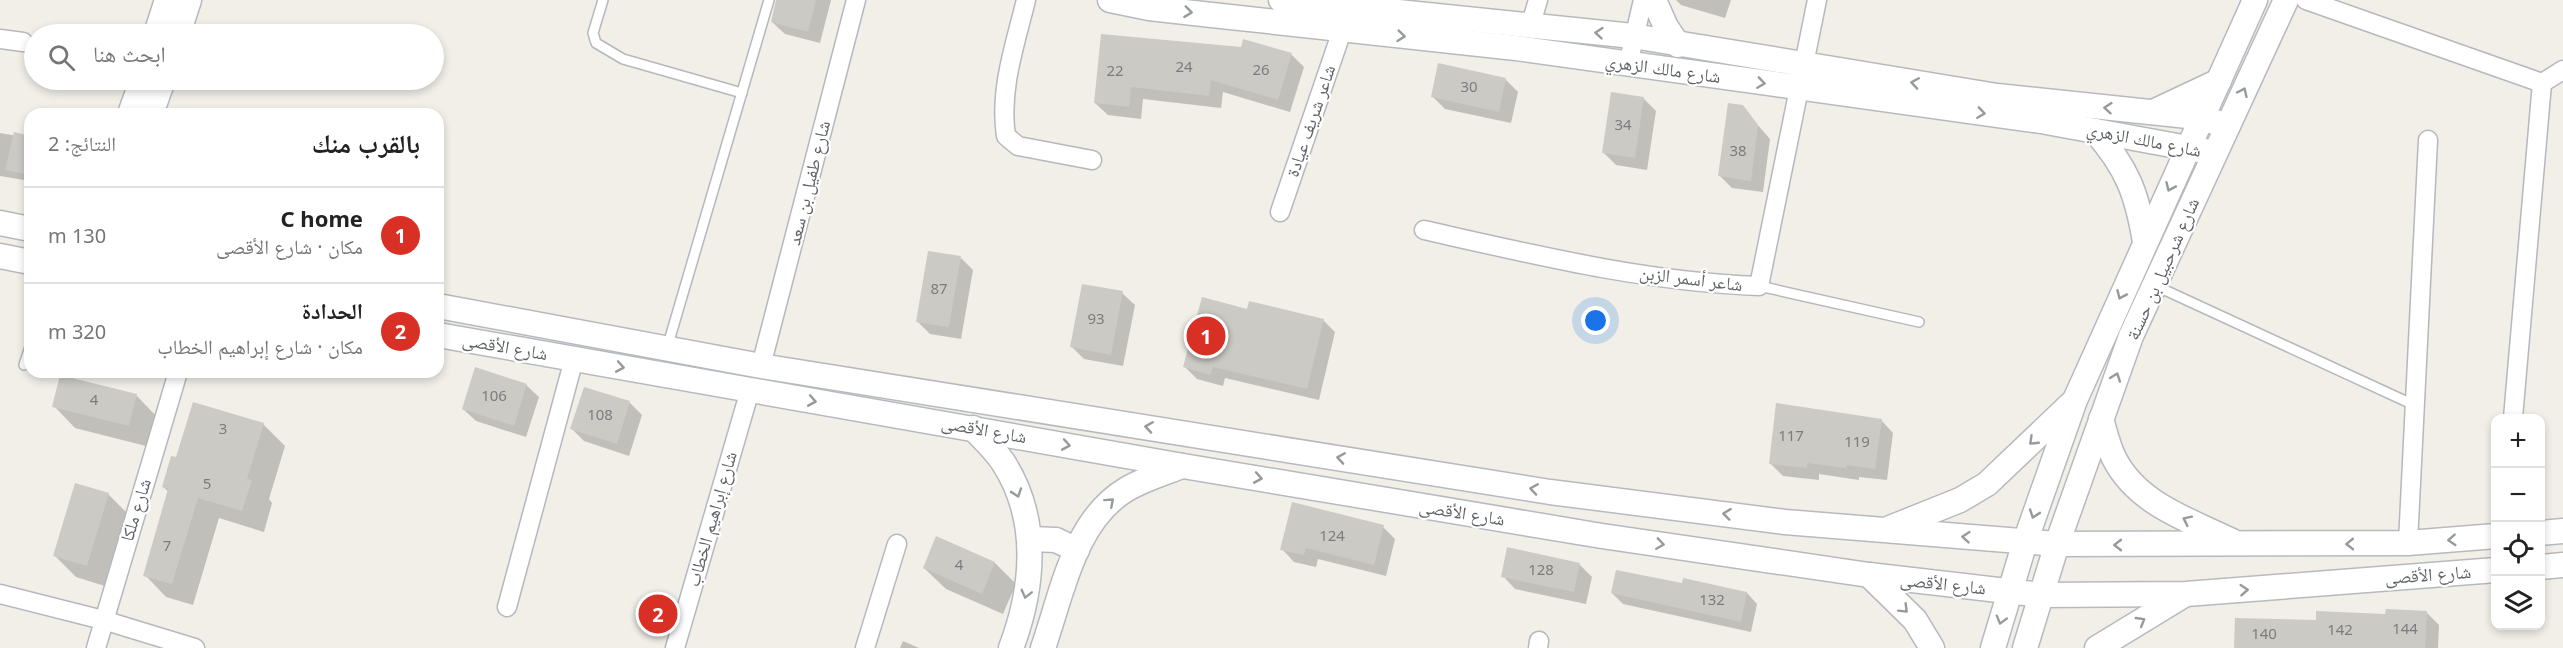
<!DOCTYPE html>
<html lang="ar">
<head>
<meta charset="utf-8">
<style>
	:root { --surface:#fff; --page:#f6f6f6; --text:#222; --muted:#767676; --line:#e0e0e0; --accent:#d93025 }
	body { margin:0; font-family:"Noto Sans","Noto Naskh Arabic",sans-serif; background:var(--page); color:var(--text); direction:rtl }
	.controls { position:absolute; right:18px; bottom:18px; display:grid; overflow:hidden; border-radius:12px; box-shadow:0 3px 9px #0003 }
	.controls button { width:54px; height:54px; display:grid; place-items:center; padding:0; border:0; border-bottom:2px solid var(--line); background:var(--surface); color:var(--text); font:30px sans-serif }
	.you { position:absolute; left:1596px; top:321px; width:21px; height:21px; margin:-15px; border:4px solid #fff; border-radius:50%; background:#1a73e8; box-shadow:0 0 0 9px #1a73e833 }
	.badge { display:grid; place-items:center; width:39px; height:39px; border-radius:50%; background:var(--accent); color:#fff; font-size:20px; font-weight:700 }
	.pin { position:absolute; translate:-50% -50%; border:3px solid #fff; box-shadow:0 2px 6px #0006 }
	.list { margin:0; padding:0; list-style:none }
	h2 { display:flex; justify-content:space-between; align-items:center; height:78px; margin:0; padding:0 24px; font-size:26px }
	h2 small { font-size:20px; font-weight:400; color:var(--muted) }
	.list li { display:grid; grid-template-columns:39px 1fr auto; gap:18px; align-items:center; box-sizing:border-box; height:96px; padding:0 24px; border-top:2px solid var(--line) }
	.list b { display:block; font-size:22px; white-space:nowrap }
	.list p { margin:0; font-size:20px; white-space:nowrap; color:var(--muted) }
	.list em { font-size:20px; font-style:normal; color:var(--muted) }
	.icon { flex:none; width:33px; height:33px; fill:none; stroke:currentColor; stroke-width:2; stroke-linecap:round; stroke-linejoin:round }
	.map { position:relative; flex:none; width:2563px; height:648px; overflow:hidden; direction:ltr }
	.search { position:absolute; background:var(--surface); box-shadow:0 3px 9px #0003; left:24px; top:24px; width:420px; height:66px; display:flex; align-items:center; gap:15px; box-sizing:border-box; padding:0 21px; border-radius:33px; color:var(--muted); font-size:22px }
	.panel { position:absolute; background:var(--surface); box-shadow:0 3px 9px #0003; left:24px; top:108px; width:420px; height:270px; border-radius:18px; direction:rtl }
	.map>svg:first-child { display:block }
	.shadow { fill:#0003 }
	.building { fill:#cccac5 }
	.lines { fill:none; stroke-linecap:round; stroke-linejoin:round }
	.lane-casing { stroke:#b5b8bc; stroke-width:12 }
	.street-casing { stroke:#b5b8bc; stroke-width:21 }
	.secondary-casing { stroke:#b6babf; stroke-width:27 }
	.lane { stroke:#fff; stroke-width:9 }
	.street { stroke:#fff; stroke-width:18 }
	.secondary { stroke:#fff; stroke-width:24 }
	.oneway { stroke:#979a9d }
	.labels { text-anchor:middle; stroke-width:4.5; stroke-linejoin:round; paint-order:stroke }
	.number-label { font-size:15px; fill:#7a7d7f }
	.street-label { font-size:18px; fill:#5f6368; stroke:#fff }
</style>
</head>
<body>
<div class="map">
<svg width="2563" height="648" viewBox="0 0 2563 648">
	<rect width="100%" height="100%" fill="#f1efe8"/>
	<g class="shadow">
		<path d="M 778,0 L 831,0 L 820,43 L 785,34 L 772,22 Z"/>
		<path d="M 1676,0 L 1731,0 L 1725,18 L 1681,5 Z"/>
		<path d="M 1103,36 L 1242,49 L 1244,40 L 1292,55 L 1304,67 L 1290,112 L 1223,92 L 1221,108 L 1143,99 L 1141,119 L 1108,115 L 1095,103 Z"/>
		<path d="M 1506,80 L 1518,92 L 1511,123 L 1445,109 L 1432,96 Z"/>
		<path d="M 1643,98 L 1656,111 L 1647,170 L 1616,165 L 1604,153 Z"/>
		<path d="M 1742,107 L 1770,139 L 1763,192 L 1732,188 L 1720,176 Z"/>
		<path d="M 0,133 L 30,138 L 30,181 L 0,176 Z"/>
		<path d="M 961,258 L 973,270 L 961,339 L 930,334 L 917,321 Z"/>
		<path d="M 1122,293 L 1135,305 L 1123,366 L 1084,359 L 1071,346 Z"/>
		<path d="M 1248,311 L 1323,320 L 1335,332 L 1319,400 L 1225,378 L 1223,386 L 1197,379 L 1185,367 Z"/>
		<path d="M 526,385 L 539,397 L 526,437 L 476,421 L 463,409 Z"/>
		<path d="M 585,388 L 630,403 L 642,415 L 629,456 L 584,441 L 572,429 Z"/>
		<path d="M 136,395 L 157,417 L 150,447 L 75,428 L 54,406 Z"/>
		<path d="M 1881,420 L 1893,433 L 1887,480 L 1859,477 L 1859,480 L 1819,474 L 1819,480 L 1783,476 L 1771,464 Z"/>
		<path d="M 263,424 L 285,446 L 269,499 L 272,503 L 264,532 L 219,518 L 193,605 L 166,597 L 145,575 L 169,492 L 163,487 L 177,459 Z"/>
		<path d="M 108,494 L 130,516 L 108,587 L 76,577 L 55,556 Z"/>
		<path d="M 1383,527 L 1395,539 L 1386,576 L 1318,559 L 1316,567 L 1294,562 L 1282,549 Z"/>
		<path d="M 995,563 L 1016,584 L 1003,614 L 946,589 L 924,568 Z"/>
		<path d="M 1579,564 L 1592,577 L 1586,604 L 1515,589 L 1503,576 Z"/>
		<path d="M 1683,585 L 1747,593 L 1757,604 L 1751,632 L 1623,604 L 1612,593 Z"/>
		<path d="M 2426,612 L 2439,625 L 2438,648 L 2236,648 L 2387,615 Z"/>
		<path d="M 903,641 L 919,648 L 900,648 Z"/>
	</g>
	<g class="building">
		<path d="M 776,0 L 816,0 L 808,32 L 771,22 Z"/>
		<path d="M 1101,34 L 1241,47 L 1243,39 L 1292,53 L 1278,100 L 1211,80 L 1209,96 L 1131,87 L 1129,107 L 1094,103 Z"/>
		<path d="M 1438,63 L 1506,78 L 1499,112 L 1431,97 Z"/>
		<path d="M 1611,92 L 1644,97 L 1635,158 L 1602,153 Z"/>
		<path d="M 1728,103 L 1743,105 L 1758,125 L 1751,181 L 1718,176 Z"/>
		<path d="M 14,132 L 30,136 L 30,175 L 5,170 Z"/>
		<path d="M 928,251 L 961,256 L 949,327 L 916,322 Z"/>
		<path d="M 1082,284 L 1123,291 L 1111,355 L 1070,347 Z"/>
		<path d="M 1202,297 L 1247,309 L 1249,301 L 1324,319 L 1307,389 L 1213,367 L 1210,375 L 1183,367 Z"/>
		<path d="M 475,367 L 527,384 L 514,426 L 462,409 Z"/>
		<path d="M 60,375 L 137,394 L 129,426 L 52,407 Z"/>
		<path d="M 584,387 L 630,401 L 617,444 L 570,429 Z"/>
		<path d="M 193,402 L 264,423 L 247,479 L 252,480 L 242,511 L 198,498 L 172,584 L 143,576 L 168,489 L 162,487 L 171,456 L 176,457 Z"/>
		<path d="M 1776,403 L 1882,419 L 1875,469 L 1847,465 L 1846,468 L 1807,463 L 1807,468 L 1769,464 Z"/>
		<path d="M 75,483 L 109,493 L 87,566 L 53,556 Z"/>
		<path d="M 1292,502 L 1384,525 L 1374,565 L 1306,548 L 1304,555 L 1280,550 Z"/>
		<path d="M 936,536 L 995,562 L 982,594 L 923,568 Z"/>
		<path d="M 1507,547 L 1580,563 L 1574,592 L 1501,577 Z"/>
		<path d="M 1616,570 L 1682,583 L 1683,578 L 1747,592 L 1741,622 L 1611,593 Z"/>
		<path d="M 2386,609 L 2427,611 L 2425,648 L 2234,648 L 2235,618 L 2316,620 L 2316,611 L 2385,614 Z"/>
	</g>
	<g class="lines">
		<g class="lane-casing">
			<g id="lane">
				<path d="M 603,0 L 593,33 L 596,43 L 623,59 L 742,93"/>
				<path d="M 1759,286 L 1919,322"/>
				<path d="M 2156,286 L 2414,405"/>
				<path d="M 667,348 L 769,0"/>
				<path d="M 24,365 L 30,347"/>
			</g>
		</g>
		<g class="street-casing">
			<g id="street">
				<path d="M 1026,0 C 1015,45 999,90 1006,136 L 1018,146 L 1092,160"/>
				<path d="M 2306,0 L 2542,83 L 2563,70"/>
				<path d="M 1530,27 L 1538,0"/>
				<path d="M 0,39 L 23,42"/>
				<path d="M 1628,64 L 1643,0"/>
				<path d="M 1280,212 L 1346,19"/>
				<path d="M 1424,230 C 1535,255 1646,282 1759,286 L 1817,0"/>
				<path d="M 761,366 L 856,0"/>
				<path d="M 2513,418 L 2542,83"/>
				<path d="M 2408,543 L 2428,140"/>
				<path d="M 0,594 L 103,620 L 195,648"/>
				<path d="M 507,607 L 574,359"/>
				<path d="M 96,648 L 178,372"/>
				<path d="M 675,648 L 750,390"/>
				<path d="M 865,648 L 897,544"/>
				<path d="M 1538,648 L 1539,641"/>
			</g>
		</g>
		<g class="secondary-casing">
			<g id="secondary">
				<path d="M 1110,0 L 1149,8 L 1221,16 L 1516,48 L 2041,121 L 2215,153"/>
				<path d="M 1281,0 L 1633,36 L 1997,96 L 2188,116 L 2228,125"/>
				<path d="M 1654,0 L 1666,27 L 1678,45"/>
				<path d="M 156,34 L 167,0"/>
				<path d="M 178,34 L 189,0"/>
				<path d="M 2153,112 L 2219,81"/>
				<path d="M 130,114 L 142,80"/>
				<path d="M 151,114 L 163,80"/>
				<path d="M 2095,131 C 2127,168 2137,193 2145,242"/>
				<path d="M 0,223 L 30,229"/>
				<path d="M 0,256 L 30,262"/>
				<path d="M 438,306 L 761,366 L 1550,492 L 1785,522 L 2057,544 L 2408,543 L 2496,536"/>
				<path d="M 438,335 L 1183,466 L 1602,536 L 1869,575 L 2042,595 L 2186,594 L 2496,570"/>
				<path d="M 2101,419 C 2105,432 2108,446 2114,458 C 2137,504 2189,520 2232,541"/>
				<path d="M 973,428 C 983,439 995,450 1003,462 C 1040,519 1034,587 1011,648"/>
				<path d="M 1890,528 L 1960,500 L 1987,484 L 2071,404"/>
				<path d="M 2540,533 L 2563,531"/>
				<path d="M 1030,539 L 1056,540 L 1077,550"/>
				<path d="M 2540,567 L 2563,565"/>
				<path d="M 1869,575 L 1915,620 L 1932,648"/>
				<path d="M 1043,648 C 1062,594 1074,520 1127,489 C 1144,479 1164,473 1182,466"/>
				<path d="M 1993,648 L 2025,542 L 2075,400 L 2255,0"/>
				<path d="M 2025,648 L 2057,544 L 2131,336 L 2286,0"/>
				<path d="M 2097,648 L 2184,595"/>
			</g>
		</g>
		<use href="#lane" class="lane"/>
		<use href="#street" class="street"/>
		<use href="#secondary" class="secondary"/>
	</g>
	<defs><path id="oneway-chevron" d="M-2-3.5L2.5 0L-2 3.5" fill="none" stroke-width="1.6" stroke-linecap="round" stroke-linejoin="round" transform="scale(1.5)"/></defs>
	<g class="oneway">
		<use href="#oneway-chevron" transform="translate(1188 12) rotate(7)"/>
		<use href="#oneway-chevron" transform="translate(1599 33) rotate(-175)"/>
		<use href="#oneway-chevron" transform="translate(1401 36) rotate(6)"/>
		<use href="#oneway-chevron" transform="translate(1761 83) rotate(8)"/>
		<use href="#oneway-chevron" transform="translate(1915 83) rotate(-171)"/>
		<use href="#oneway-chevron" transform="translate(2243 92) rotate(-65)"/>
		<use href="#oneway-chevron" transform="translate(2108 108) rotate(-175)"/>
		<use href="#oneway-chevron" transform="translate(1981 113) rotate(8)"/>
		<use href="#oneway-chevron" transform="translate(2170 187) rotate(114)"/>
		<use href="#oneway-chevron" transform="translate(2121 295) rotate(114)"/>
		<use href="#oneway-chevron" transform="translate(620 367) rotate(10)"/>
		<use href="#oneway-chevron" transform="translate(2116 377) rotate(-70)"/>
		<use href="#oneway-chevron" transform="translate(812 401) rotate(10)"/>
		<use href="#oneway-chevron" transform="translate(1149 427) rotate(-171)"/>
		<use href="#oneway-chevron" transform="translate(2033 441) rotate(136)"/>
		<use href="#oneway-chevron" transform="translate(1066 445) rotate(10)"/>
		<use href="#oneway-chevron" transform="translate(1341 458) rotate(-171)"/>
		<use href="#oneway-chevron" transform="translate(1258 478) rotate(10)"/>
		<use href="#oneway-chevron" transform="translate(1534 489) rotate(-171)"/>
		<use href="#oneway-chevron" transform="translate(1017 493) rotate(71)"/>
		<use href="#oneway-chevron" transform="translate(1110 502) rotate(-42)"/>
		<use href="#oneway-chevron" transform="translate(1727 514) rotate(-173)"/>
		<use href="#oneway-chevron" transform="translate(2034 514) rotate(109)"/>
		<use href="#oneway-chevron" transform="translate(2187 520) rotate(-154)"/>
		<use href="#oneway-chevron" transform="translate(1966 537) rotate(-175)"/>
		<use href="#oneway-chevron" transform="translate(2452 540) rotate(176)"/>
		<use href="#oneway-chevron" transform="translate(1660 544) rotate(8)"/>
		<use href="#oneway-chevron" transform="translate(2350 544) rotate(179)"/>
		<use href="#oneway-chevron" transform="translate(2118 545) rotate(-180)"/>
		<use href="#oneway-chevron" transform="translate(2244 590) rotate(-4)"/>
		<use href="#oneway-chevron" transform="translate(1026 594) rotate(104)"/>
		<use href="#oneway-chevron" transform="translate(1904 609) rotate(45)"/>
		<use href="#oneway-chevron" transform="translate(2001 620) rotate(106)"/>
		<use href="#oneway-chevron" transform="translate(2141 621) rotate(-31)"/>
	</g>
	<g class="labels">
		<g class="number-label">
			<text x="1184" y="72">24</text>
			<text x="1261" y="75">26</text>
			<text x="1115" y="76">22</text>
			<text x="1469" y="92">30</text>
			<text x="1623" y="130">34</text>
			<text x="1738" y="156">38</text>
			<text x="939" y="294">87</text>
			<text x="1096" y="324">93</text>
			<text x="494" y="401">106</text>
			<text x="94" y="405">4</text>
			<text x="600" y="420">108</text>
			<text x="223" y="434">3</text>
			<text x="1791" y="441">117</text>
			<text x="1857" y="447">119</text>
			<text x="207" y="489">5</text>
			<text x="1332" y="541">124</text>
			<text x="167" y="551">7</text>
			<text x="959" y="570">4</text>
			<text x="1541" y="575">128</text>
			<text x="1712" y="605">132</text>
			<text x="2405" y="634">144</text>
			<text x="2340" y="635">142</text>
			<text x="2264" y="639">140</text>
		</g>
		<g class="street-label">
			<text transform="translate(1663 69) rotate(8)" y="6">شارع مالك الزهري</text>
			<text transform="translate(1311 121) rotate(-71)" y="6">شاعر شريف عيادة</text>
			<text transform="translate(2144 140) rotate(11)" y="6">شارع مالك الزهري</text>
			<text transform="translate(809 183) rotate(-76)" y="6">شارع طفيل بن سعد</text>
			<text transform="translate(2163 269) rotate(-66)" y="6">شارع شرحبيل بن حسنة</text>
			<text transform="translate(1691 279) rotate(7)" y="6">شاعر أسمر الزبن</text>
			<text transform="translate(505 347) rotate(10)" y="6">شارع الأقصى</text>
			<text transform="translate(984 430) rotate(10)" y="6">شارع الأقصى</text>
			<text transform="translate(136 510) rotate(-73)" y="6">شارع ملكا</text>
			<text transform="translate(1462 513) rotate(9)" y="6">شارع الأقصى</text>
			<text transform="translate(712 519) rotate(-74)" y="6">شارع إبراهيم الخطاب</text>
			<text transform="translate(2428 575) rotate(-4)" y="6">شارع الأقصى</text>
			<text transform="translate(1943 584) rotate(6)" y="6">شارع الأقصى</text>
		</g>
	</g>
</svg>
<div class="controls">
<button>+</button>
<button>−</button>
<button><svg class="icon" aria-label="locate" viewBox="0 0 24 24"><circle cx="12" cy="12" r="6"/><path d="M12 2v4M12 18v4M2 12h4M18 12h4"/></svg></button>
<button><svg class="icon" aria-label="layers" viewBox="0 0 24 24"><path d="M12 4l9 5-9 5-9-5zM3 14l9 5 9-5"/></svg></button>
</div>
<div class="you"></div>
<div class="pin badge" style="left:1206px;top:336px">1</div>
<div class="pin badge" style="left:658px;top:614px">2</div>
<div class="search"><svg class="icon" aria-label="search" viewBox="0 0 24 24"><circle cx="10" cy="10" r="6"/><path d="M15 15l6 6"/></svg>ابحث هنا</div>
<section class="panel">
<h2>بالقرب منك<small>النتائج: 2</small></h2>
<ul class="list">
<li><span class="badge">1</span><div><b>C home</b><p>مكان · شارع الأقصى</p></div><em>130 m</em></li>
<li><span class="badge">2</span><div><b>الحدادة</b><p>مكان · شارع إبراهيم الخطاب</p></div><em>320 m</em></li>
</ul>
</section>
</div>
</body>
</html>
